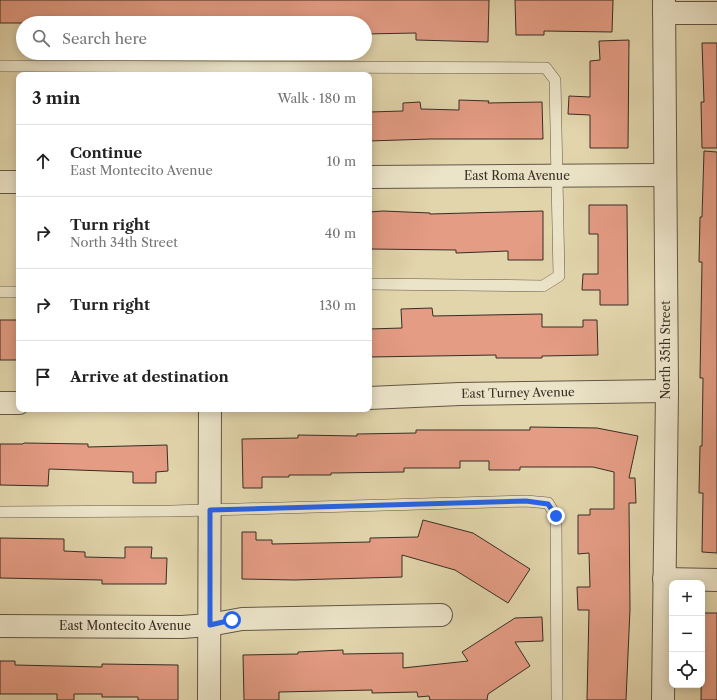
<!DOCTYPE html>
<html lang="en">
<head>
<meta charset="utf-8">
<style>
	:root { --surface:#fff; --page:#f2f2f2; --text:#222; --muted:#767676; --line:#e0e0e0 }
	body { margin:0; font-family:"Libre Caslon Text",serif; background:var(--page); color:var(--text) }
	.controls { position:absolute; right:12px; bottom:12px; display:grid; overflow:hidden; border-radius:8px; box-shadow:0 2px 10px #0003 }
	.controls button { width:36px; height:36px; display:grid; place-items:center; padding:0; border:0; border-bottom:1px solid var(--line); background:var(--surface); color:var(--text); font:20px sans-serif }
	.stop { position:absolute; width:12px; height:12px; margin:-9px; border:3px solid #2563eb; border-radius:50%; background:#fff }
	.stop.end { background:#2563eb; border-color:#fff; box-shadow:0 1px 4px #0008 }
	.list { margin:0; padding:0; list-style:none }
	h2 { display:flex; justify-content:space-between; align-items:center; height:52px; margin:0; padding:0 16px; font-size:17px }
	h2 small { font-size:13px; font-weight:400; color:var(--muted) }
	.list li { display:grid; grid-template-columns:26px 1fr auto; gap:12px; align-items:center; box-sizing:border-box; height:72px; padding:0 16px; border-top:1px solid var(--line) }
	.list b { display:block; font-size:15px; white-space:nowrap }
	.list p { margin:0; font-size:13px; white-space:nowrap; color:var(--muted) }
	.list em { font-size:13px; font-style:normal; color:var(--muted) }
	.icon { flex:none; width:22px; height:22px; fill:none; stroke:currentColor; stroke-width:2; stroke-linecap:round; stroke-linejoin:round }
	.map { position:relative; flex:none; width:717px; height:700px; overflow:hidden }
	.search { position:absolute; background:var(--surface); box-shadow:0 2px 10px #0003; left:16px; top:16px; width:356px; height:44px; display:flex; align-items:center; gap:10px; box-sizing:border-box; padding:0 14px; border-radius:22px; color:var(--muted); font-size:15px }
	.panel { position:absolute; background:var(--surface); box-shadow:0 2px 10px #0003; left:16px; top:72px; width:356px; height:340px; border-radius:8px }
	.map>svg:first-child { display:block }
	.building { fill:#e49c84; stroke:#372d24 }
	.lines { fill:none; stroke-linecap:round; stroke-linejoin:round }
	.service-casing { stroke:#625746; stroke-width:12 }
	.minor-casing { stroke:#625746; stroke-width:24 }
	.service { stroke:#ece4c9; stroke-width:11 }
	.minor { stroke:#ece4c9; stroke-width:22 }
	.route { stroke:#2563eb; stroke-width:5 }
	.labels { text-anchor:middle; stroke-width:4; stroke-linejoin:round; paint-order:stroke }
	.street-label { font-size:12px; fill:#372d24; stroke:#ece4c9 }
</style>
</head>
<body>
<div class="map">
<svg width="717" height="700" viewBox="0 0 717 700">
	<rect width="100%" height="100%" fill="#e2d5ac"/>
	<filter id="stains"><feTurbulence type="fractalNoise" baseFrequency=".005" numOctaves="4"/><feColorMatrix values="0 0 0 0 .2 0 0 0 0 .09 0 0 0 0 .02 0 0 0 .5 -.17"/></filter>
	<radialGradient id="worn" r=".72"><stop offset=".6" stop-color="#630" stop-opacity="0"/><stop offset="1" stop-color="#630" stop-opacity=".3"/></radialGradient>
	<g class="building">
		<path d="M 0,0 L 489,0 L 488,42 L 416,40 L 416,33 L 365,34 L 365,23 L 0,23 Z"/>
		<path d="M 515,0 L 613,0 L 612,32 L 544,31 L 544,35 L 516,35 Z"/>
		<path d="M 629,40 L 628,148 L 590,148 L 590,115 L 568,114 L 569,96 L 590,97 L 590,61 L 600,60 L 599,41 Z"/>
		<path d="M 702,43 L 717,43 L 717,148 L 702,148 L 701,102 L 704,102 Z"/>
		<path d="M 459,100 L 489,101 L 488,103 L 542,102 L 543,139 L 430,139 L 369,141 L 369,112 L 403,111 L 403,103 L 420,102 L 421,109 L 459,110 Z"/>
		<path d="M 704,151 L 717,152 L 717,553 L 702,552 L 703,493 L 699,493 L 700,446 L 702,446 L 703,378 L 700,378 L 702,262 L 699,262 L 700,217 L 702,217 Z"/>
		<path d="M 589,205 L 627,205 L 628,305 L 600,305 L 600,290 L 582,290 L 583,274 L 598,274 L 598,234 L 589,234 Z"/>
		<path d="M 383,211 L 430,213 L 430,214 L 543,211 L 543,260 L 508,260 L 508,251 L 456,253 L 456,250 L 369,249 L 369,212 Z"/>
		<path d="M 432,308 L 433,316 L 542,314 L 542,327 L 583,327 L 583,320 L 597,320 L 598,355 L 542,356 L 542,358 L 496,358 L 496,355 L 369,357 L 369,329 L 402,328 L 401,309 Z"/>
		<rect x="0" y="320" width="17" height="40"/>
		<path d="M 530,427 L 597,428 L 638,436 L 629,478 L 635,478 L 636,503 L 629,503 L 630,609 L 626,700 L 587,700 L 589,610 L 578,610 L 577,587 L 590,587 L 589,553 L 578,554 L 578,515 L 590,515 L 590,509 L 614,509 L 614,472 L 593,467 L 520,467 L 520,470 L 489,470 L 489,461 L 460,461 L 460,468 L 404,468 L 404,472 L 331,473 L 331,475 L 289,475 L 289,477 L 262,477 L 262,488 L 243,488 L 242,439 L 298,438 L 298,435 L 357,436 L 357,434 L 416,433 L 416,430 L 530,430 Z"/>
		<path d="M 24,443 L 88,444 L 88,447 L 167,445 L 168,471 L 156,472 L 156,483 L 133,483 L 133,472 L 49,469 L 48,486 L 0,485 L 0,444 L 23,444 Z"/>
		<path d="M 423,520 L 473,533 L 530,569 L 508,603 L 455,570 L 402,555 L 402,577 L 294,580 L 242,579 L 242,532 L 256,532 L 256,540 L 272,540 L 272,544 L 370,542 L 370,538 L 418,537 Z"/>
		<path d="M 0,538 L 64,539 L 64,551 L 85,552 L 85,557 L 125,558 L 125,547 L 152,547 L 151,558 L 167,558 L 166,584 L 102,584 L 102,580 L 0,578 Z"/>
		<path d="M 702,613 L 717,613 L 717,700 L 701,700 Z"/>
		<path d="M 542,617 L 543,641 L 515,642 L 530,666 L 488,694 L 487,700 L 430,700 L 429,696 L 418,697 L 417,692 L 372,693 L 372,690 L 279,692 L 279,700 L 244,700 L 243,655 L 298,654 L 298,652 L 343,650 L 343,654 L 403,653 L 403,668 L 468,661 L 462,652 L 515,618 Z"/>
		<path d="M 0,661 L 15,661 L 15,665 L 102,667 L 102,664 L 178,665 L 178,700 L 138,700 L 138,697 L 102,697 L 102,694 L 74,694 L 74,700 L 57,700 L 57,694 L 0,694 Z"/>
	</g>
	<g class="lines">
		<g class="service-casing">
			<g id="service">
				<path d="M 0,66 L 546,68 L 555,80 L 559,276 L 543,286 L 369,284"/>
				<path d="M 0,292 L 19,292"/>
				<path d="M 0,512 L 172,511 L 526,501 L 548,503 L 556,516 L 557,700"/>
			</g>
		</g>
		<g class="minor-casing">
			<g id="minor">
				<path d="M 664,13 L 717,13"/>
				<path d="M 369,177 L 665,175"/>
				<path d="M 0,182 L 19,182"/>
				<path d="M 369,398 L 460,394 L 667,391"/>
				<path d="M 0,403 L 19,403"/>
				<path d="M 664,579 L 717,580"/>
				<path d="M 0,626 L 182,627 L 209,625 L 242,619 L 441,615"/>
				<path d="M 209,700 L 210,409"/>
				<path d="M 663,700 L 667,391 L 664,0"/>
			</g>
		</g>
		<use href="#service" class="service"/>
		<use href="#minor" class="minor"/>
	</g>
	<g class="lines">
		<path class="route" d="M 232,620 L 210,625 L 210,510 L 526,501 L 548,504 L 556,516"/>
	</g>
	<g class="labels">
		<g class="street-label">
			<text x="517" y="180">East Roma Avenue</text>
			<text transform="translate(666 350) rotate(-90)" y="4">North 35th Street</text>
			<text transform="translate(518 393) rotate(-1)" y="4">East Turney Avenue</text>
			<text x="125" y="630">East Montecito Avenue</text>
		</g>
	</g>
	<rect width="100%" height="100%" filter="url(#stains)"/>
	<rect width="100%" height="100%" fill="url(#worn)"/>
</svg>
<div class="controls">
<button>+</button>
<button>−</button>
<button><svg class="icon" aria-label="locate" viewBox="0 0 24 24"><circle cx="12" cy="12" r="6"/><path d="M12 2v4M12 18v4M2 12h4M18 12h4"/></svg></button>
</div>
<div class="stop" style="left:232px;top:620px"></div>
<div class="stop end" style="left:556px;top:516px"></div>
<div class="search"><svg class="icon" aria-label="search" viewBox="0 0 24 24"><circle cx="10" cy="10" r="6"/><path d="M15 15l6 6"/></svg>Search here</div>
<section class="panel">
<h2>3 min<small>Walk · 180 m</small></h2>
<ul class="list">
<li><svg class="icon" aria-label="ahead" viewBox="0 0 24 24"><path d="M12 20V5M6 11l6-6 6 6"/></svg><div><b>Continue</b><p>East Montecito Avenue</p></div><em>10 m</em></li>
<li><svg class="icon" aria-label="right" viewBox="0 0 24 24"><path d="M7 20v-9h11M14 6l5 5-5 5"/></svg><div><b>Turn right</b><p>North 34th Street</p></div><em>40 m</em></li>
<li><svg class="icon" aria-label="right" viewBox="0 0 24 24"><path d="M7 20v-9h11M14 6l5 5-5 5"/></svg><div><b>Turn right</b></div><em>130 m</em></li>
<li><svg class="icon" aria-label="arrive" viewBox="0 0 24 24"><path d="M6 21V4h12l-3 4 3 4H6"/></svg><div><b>Arrive at destination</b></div></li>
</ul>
</section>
</div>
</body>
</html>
